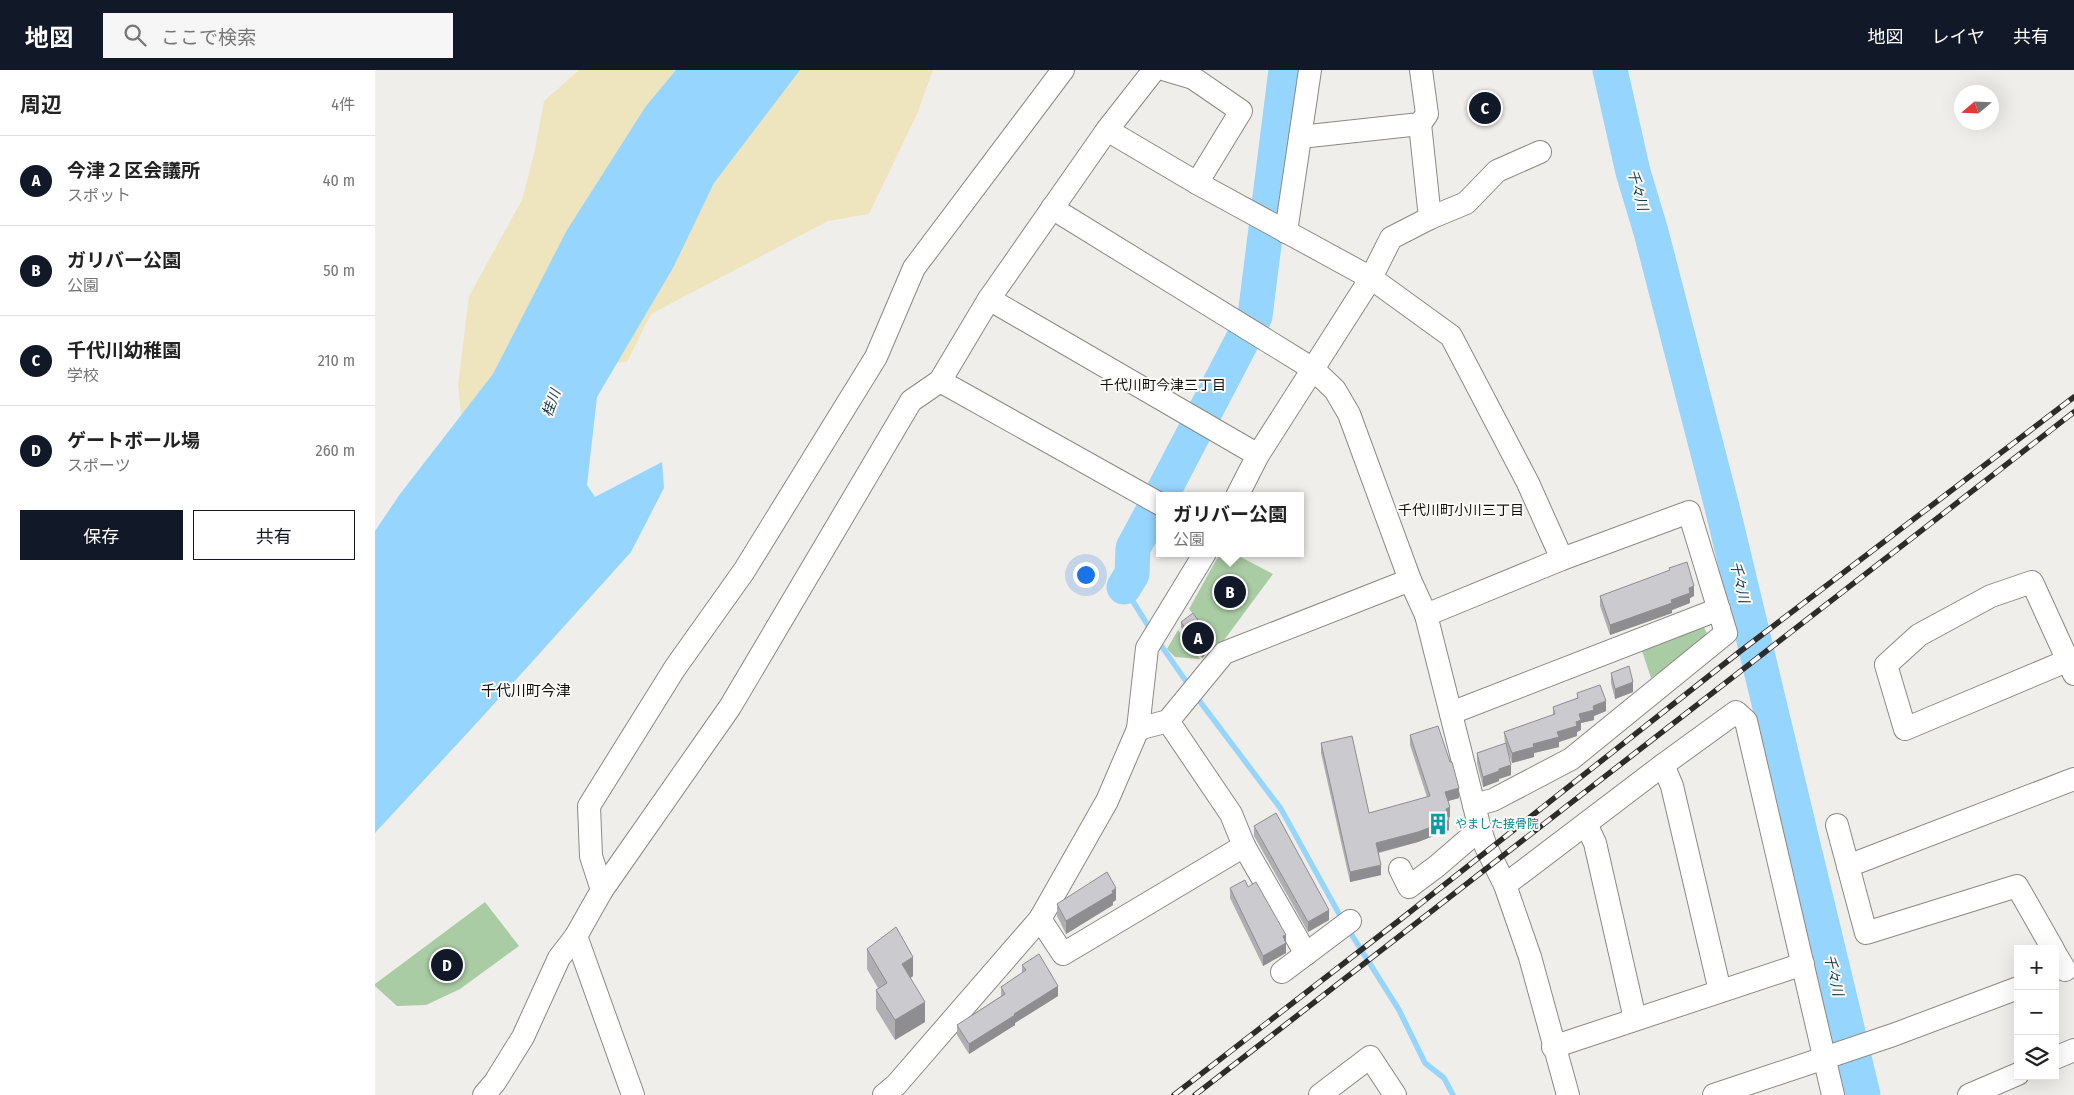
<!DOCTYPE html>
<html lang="ja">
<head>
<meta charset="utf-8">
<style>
	:root { --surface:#fff; --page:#f6f6f6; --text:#222; --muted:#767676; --line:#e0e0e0; --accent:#111827 }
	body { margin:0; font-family:"Fira Sans Condensed","Noto Sans JP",sans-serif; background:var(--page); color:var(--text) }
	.controls { position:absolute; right:15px; bottom:15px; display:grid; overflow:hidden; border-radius:0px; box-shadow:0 5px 20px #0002 }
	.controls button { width:45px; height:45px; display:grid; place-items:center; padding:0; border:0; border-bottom:1px solid var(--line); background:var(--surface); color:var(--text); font:25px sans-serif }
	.compass { position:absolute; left:1579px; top:15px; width:45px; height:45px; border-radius:50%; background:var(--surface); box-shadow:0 5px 20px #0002; rotate:251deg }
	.you { position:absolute; left:710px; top:504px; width:18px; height:18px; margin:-12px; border:4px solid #fff; border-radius:50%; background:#1a73e8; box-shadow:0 0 0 8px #1a73e833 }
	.badge { display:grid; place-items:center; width:32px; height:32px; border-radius:50%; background:var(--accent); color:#fff; font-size:16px; font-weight:700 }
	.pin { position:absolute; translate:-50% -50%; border:2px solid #fff; box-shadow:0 1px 5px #0006 }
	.popup { position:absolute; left:781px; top:422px; width:148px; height:65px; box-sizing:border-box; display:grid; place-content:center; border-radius:0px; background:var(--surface); filter:drop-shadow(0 1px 4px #0005); font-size:16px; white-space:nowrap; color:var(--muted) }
	.popup b { font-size:19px; color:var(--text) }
	.popup::after { content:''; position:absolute; left:50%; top:100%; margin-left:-10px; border:10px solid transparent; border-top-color:var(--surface) }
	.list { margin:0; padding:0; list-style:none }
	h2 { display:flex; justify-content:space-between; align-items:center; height:65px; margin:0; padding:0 20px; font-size:21px }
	h2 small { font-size:16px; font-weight:400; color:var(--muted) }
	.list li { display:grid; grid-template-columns:32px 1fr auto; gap:15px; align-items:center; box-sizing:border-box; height:90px; padding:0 20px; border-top:1px solid var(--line) }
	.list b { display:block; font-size:19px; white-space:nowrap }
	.list p { margin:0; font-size:16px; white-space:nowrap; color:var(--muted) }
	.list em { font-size:16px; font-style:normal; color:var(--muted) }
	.actions { display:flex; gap:10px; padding:15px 20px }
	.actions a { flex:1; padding:11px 0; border:1px solid var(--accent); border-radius:0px; text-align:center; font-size:18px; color:var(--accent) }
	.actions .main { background:var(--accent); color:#fff }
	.icon { flex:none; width:28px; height:28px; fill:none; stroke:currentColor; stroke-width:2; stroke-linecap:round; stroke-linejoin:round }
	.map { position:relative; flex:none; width:1699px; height:1025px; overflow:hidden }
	header { display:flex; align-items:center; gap:30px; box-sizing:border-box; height:70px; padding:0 25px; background:var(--accent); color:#fff }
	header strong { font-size:24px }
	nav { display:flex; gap:28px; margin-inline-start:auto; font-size:18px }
	.search { width:350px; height:45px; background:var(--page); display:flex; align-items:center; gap:12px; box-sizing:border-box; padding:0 18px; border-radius:0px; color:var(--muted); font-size:19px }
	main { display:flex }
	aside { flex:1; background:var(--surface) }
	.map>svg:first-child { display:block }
	.green { fill:#a9cca4 }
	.sand { fill:#eee5bf }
	.water { fill:#96d5fd }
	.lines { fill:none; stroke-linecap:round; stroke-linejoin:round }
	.stream { stroke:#96d5fd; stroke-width:5.5 }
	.river { stroke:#96d5fd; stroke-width:35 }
	.minor-casing { stroke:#8b8985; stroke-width:24 }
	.minor { stroke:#fff; stroke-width:22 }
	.rail-casing { stroke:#2d2c2a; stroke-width:5.5 }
	.rail { stroke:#fdfbf7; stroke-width:4; stroke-dasharray:11; stroke-linecap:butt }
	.wall { fill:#afafb2 }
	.shaded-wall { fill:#8e8e91 }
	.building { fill:#cbcbcf; stroke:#8e8e91 }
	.labels { text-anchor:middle; stroke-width:4; stroke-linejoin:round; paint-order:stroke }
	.culture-label { font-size:12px; fill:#0d838f; stroke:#fdfbf7; text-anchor:start }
	.water-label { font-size:14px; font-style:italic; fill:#13374b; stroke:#fdfbf7 }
	.neighbourhood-label { font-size:14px; fill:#121110; stroke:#fdfbf7 }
	.quarter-label { font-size:15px; fill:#121110; stroke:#fdfbf7 }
</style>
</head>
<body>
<header>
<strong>地図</strong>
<div class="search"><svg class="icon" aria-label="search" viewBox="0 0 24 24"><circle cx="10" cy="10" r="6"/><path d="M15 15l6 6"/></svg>ここで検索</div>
<nav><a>地図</a><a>レイヤ</a><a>共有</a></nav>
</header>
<main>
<aside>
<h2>周辺<small>4件</small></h2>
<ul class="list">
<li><span class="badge">A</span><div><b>今津２区会議所</b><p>スポット</p></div><em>40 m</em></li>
<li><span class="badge">B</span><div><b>ガリバー公園</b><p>公園</p></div><em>50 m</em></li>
<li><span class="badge">C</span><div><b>千代川幼稚園</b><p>学校</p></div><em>210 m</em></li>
<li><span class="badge">D</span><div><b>ゲートボール場</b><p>スポーツ</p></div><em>260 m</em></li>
</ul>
<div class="actions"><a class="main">保存</a><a>共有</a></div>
</aside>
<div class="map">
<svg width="1699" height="1025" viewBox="0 0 1699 1025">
	<rect width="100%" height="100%" fill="#f0eeea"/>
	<g class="green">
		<path d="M 845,483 L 858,483 L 898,504 L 844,577 L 814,539 Z"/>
		<path d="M 1328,555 L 1333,566 L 1324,574 L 1276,608 L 1266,578 Z"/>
		<path d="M 803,560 L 825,589 L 800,587 L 792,579 Z"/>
		<path d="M 110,832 L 144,876 L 85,919 L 51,935 L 22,936 L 0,916 L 0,914 Z"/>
	</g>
	<path class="sand" d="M 204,0 L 558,0 L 542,44 L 494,144 L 453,151 L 276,244 L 252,292 L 211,294 L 88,362 L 83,315 L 94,226 L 147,130 L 160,80 L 169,31 Z"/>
	<path class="water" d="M 301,0 L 425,0 L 339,113 L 298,198 L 222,327 L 212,415 L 220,427 L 287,392 L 289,418 L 256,482 L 109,645 L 0,763 L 0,461 L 25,424 L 118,304 L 192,160 L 271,36 Z"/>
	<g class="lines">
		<g class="stream">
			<path d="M 749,517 L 777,562"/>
			<path d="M 783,571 L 815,617"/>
			<path d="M 820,625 L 906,739 L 968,851"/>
			<path d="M 973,859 L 1024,940 L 1050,993 L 1069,1008 L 1078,1025"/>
		</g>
		<g class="river">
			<path d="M 1235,0 L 1258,102 L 1276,162 L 1347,437 L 1488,1025"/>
			<path d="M 786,426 L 880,246 L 911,0"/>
			<path d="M 749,517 L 757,504 L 758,478 L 785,428"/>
		</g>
		<g class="minor-casing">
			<g id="minor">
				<path d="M 791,0 L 818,8 L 866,41 L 822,113"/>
				<path d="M 1045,54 L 1055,148"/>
				<path d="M 732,60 L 779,0"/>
				<path d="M 925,67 L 1045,54 L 1052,44 L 1046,0"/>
				<path d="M 677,138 L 938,299 L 960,320 L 974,344 L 1035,510 L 1051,545 L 1105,759 L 1111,777 L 1130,815 L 1155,887 L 1193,1025"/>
				<path d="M 911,162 L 935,0"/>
				<path d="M 614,229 L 883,385"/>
				<path d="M 565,311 L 785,434"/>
				<path d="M 862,426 L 883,385 L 996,208 L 1016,168 L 1055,148 L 1091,133 L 1122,101 L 1165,82"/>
				<path d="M 1051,545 L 1187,489 L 1314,442 L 1351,563 L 1196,689 L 1118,730 L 1099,735"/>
				<path d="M 1694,590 L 1530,659 L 1511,595 L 1544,565 L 1616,526 L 1657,512 L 1699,604"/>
				<path d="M 1076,643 L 1344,539"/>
				<path d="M 793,651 L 856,744 L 869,776 L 931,884"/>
				<path d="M 763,659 L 793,651 L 849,583 L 1035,510"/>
				<path d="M 1288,695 L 1297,716 L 1345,921"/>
				<path d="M 1211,754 L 1220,773 L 1260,949"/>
				<path d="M 1462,755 L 1491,863 L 1642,816 L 1678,879"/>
				<path d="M 1473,796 L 1699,709"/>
				<path d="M 1025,799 L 1034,817 L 1062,796 L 1105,759"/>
				<path d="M 1130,815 L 1288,695 L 1361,642 L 1371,651 L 1458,1025"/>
				<path d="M 227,820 L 216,786 L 214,736 L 300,598 L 369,501 L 501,287 L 539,198 L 688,0"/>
				<path d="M 665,849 L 688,884 L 869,776"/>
				<path d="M 201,866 L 258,1025"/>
				<path d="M 1680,883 L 1690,900"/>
				<path d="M 907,902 L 975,851"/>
				<path d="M 1178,977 L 1428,894"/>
				<path d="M 1680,988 L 1699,980"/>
				<path d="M 109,1025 L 120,1012 L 148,967 L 184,888 L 201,866 L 227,820 L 355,637 L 536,331 L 565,311 L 614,229 L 732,60 L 822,113 L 996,208 L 1076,266 L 1153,413 L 1187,489"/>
				<path d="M 509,1025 L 521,1015 L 665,849 L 732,731 L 763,659 L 772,578 L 830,483"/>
				<path d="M 945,1025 L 995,987 L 1020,1025"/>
				<path d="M 1339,1025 L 1518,965 L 1643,918"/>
				<path d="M 1594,1025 L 1643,1004"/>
			</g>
		</g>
		<use href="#minor" class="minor"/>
		<g class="rail-casing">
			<g id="rail">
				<path d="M 799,1025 L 1026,849 L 1363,583 L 1699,327"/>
				<path d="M 820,1025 L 1699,342"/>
			</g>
		</g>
		<use href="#rail" class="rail"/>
	</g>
	<g class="wall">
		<path d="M 1294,498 L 1319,526 L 1315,528 L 1315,533 L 1297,540 L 1297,543 L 1235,565 L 1225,536 L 1225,526 L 1294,501 Z"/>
		<path d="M 806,552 L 838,576 L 827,588 L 806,557 Z"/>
		<path d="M 1236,603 L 1258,622 L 1240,629 L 1236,613 Z"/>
		<path d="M 1202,623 L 1231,641 L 1219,646 L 1219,650 L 1206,653 L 1206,660 L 1202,662 L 1202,666 L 1184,672 L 1184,677 L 1159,683 L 1159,687 L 1137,693 L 1134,684 L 1136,705 L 1124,709 L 1124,711 L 1108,717 L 1102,693 L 1102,683 L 1130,674 L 1129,662 L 1178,645 L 1178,637 L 1202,628 Z"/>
		<path d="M 1035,665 L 1084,728 L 1073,731 L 1075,747 L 1073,748 L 1074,760 L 1043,772 L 1004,783 L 1006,805 L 975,812 L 946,683 L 946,673 L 994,743 L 1052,727 L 1035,675 Z"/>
		<path d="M 879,756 L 954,850 L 933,862 L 879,766 Z"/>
		<path d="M 873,817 L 911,871 L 911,883 L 888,896 L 855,828 L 855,818 Z"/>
		<path d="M 741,830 L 738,832 L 738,835 L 691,864 L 682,846 L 682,834 Z"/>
		<path d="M 492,879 L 538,906 L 535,908 L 550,952 L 520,970 L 501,939 L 501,920 L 503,918 L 492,899 Z"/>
		<path d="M 647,895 L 683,926 L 640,953 L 640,955 L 594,984 L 582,965 L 582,955 L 626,926 L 626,917 L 647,903 Z"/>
	</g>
	<g class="shaded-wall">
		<path d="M 1319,516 L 1319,526 L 1315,528 L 1315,533 L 1297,540 L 1297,543 L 1235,565 L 1235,555 L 1296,530 L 1314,518 Z"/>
		<path d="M 838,571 L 838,576 L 827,588 L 827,583 Z"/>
		<path d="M 1258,612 L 1258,622 L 1240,629 L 1240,619 Z"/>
		<path d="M 1231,631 L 1231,641 L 1219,646 L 1219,650 L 1206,653 L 1206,660 L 1202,662 L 1202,666 L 1184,672 L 1184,677 L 1159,683 L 1159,687 L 1137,693 L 1137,683 L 1182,662 L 1204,644 L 1218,636 Z"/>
		<path d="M 1136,695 L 1136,705 L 1124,709 L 1124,711 L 1108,717 L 1108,707 L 1124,699 Z"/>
		<path d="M 1084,718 L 1084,728 L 1070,732 L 1070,722 Z"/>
		<path d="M 1075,737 L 1075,747 L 1071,749 L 1071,739 Z"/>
		<path d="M 1074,750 L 1074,760 L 1043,772 L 1001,783 L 1001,773 Z"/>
		<path d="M 1006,795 L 1006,805 L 975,812 L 975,802 Z"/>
		<path d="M 741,818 L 741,830 L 738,832 L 738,835 L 691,864 L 691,851 Z"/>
		<path d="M 954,840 L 954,850 L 933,862 L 933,852 Z"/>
		<path d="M 911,865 L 911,883 L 888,896 L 888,886 L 908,866 Z"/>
		<path d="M 538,887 L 538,906 L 527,914 L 527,894 Z"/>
		<path d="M 683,916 L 683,926 L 640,953 L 640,955 L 594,984 L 594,974 L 639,944 Z"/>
		<path d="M 550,932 L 550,952 L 520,970 L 520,950 Z"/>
	</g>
	<g class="building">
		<path d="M 1312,492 L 1319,516 L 1314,518 L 1315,523 L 1296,530 L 1297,533 L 1235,555 L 1225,526 L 1295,500 L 1294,498 Z"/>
		<path d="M 818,543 L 838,571 L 827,583 L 806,552 Z"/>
		<path d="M 1254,596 L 1258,612 L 1240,619 L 1236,603 Z"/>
		<path d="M 1225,615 L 1231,631 L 1218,636 L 1219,640 L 1204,644 L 1206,650 L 1201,652 L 1202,656 L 1182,662 L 1184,667 L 1158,674 L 1159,677 L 1137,683 L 1129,662 L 1180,644 L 1178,637 L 1203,628 L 1202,623 Z"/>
		<path d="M 1063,656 L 1075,692 L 1077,692 L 1084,718 L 1070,722 L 1075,737 L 1071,739 L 1074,750 L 1043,762 L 1001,773 L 1006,795 L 975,802 L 946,673 L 977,666 L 994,743 L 1055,726 L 1035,665 Z"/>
		<path d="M 1131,673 L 1136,695 L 1124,699 L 1124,701 L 1108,707 L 1102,683 Z"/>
		<path d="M 901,743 L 954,840 L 933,852 L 879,756 Z"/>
		<path d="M 732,802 L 741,818 L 737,821 L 738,823 L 691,851 L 682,834 Z"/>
		<path d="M 870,810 L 873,817 L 881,812 L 911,865 L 908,866 L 911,873 L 888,886 L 855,818 Z"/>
		<path d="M 521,857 L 538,887 L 527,894 L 550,932 L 520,950 L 501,920 L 512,913 L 492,879 Z"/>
		<path d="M 664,884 L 683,916 L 639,944 L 640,945 L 594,974 L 582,955 L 630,924 L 626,917 L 651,900 L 647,895 Z"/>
	</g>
	<defs>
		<g id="building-bare" transform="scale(1.725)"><path d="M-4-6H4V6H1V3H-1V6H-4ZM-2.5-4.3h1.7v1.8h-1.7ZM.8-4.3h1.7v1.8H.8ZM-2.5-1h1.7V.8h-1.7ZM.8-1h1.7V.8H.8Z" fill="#0f9aa8" stroke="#fdfbf7" stroke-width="2.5" paint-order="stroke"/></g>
	</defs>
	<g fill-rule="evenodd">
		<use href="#building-bare" x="1063" y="754"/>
	</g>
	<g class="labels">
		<g class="culture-label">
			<text x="1080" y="758">やました接骨院</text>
		</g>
		<g class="water-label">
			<text transform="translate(1263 120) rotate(75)" y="5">千々川</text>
			<text transform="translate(176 333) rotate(-70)" y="5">桂川</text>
			<text transform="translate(1365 512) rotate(77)" y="5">千々川</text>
			<text transform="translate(1459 905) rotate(77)" y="5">千々川</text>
		</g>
		<g class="neighbourhood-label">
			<text x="788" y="320">千代川町今津三丁目</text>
			<text x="1086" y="445">千代川町小川三丁目</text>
		</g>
		<g class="quarter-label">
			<text x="151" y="626">千代川町今津</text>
		</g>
	</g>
</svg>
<div class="controls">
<button>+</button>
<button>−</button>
<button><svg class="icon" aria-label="layers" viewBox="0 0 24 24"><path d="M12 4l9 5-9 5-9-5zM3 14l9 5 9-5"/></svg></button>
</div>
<svg class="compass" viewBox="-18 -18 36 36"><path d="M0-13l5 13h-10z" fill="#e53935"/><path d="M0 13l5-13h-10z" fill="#767676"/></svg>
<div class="you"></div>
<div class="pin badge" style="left:823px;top:568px">A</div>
<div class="pin badge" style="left:855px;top:522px">B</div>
<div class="popup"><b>ガリバー公園</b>公園</div>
<div class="pin badge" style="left:1110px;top:38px">C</div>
<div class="pin badge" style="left:72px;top:895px">D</div>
</div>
</main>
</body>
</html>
